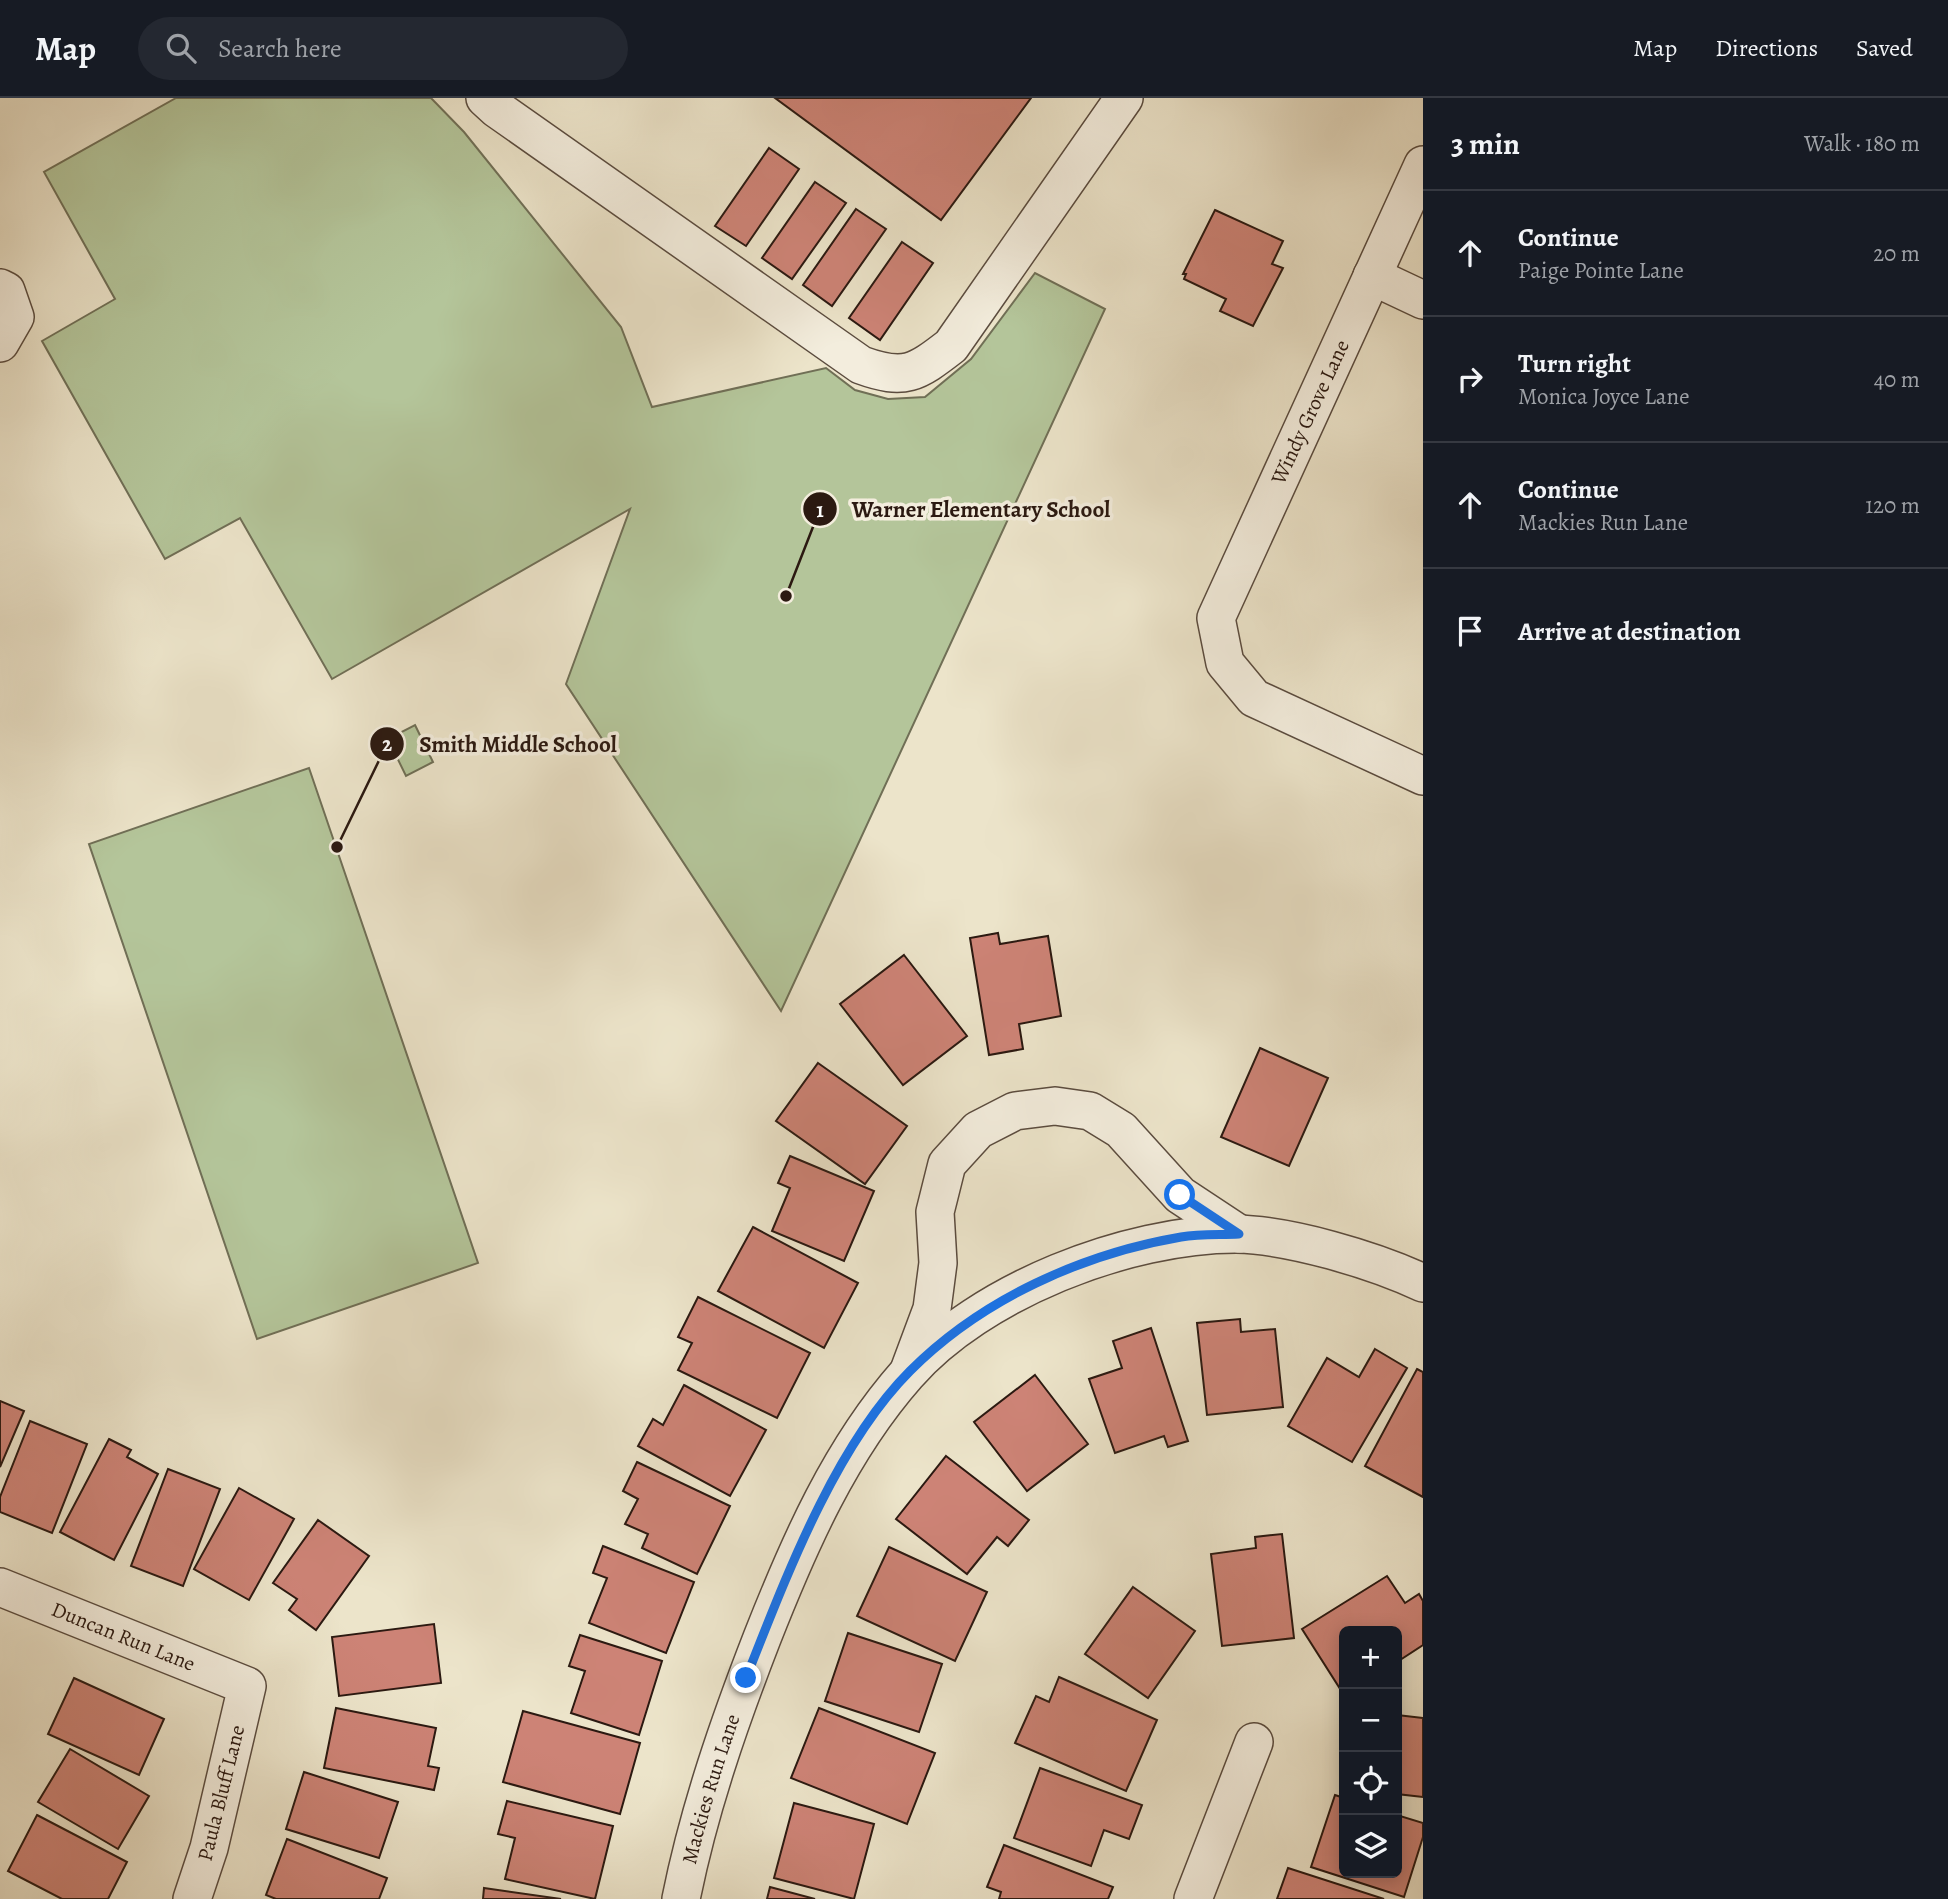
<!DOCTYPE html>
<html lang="en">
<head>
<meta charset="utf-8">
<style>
	:root { --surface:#171b24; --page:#242831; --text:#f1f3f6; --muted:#9ea1a6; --line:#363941 }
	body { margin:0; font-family:Alegreya,serif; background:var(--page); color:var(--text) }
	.controls { position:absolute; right:21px; bottom:21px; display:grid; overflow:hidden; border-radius:10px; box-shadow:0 4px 18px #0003 }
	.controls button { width:63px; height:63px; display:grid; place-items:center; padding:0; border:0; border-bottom:2px solid var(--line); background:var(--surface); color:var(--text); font:35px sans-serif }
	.stop { position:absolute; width:21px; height:21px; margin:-16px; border:5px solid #1a73e8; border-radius:50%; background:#fff }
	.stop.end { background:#1a73e8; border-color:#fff; box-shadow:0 2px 7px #0008 }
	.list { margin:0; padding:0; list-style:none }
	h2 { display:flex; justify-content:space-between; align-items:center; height:91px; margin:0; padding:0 28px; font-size:30px }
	h2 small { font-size:23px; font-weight:400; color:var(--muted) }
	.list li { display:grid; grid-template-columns:46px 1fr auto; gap:21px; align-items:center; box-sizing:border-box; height:126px; padding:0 28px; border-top:2px solid var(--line) }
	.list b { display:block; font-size:26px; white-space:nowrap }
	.list p { margin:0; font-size:23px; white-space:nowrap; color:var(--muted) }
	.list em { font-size:23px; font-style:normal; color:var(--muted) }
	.icon { flex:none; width:38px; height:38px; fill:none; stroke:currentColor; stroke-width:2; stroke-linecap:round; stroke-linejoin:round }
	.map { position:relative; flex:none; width:1423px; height:1801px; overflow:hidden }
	header { display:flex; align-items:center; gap:42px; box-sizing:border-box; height:98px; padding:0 35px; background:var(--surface); border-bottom:2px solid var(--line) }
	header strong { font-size:33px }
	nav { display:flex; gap:38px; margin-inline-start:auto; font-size:24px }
	.search { width:490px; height:63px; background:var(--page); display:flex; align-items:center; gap:18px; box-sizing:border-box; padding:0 24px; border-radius:38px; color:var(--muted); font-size:26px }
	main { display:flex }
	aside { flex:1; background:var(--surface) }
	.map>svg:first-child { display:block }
	.green { fill:#b4c59a; stroke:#706f56; stroke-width:2 }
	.building { fill:#cd8376; stroke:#2b1911; stroke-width:2 }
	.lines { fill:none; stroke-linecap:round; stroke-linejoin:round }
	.minor-casing { stroke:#5b4c3f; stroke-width:40 }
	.minor { stroke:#f3eddd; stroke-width:37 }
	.route { stroke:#1a73e8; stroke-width:9 }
	.labels { text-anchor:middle; stroke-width:7; stroke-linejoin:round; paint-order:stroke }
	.street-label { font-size:21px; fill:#2b1911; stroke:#f3eddd }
	.leader { fill:none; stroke:#2b1911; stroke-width:2.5 }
	.callout-dot { fill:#2b1911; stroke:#f3eddd; stroke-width:2.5 }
	.mark-label { font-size:21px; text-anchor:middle; font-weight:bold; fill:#fff }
	.callout-label { font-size:23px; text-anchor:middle; font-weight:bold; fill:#2b1911; stroke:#f3eddd; stroke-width:7; stroke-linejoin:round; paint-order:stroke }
</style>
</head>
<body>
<header>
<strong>Map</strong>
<div class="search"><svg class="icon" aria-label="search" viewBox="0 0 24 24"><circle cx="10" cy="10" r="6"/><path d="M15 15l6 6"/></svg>Search here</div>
<nav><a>Map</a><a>Directions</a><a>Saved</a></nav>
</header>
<main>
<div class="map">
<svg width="1423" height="1801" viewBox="0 0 1423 1801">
	<rect width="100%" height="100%" fill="#ece4ca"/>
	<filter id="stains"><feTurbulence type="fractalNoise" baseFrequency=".00286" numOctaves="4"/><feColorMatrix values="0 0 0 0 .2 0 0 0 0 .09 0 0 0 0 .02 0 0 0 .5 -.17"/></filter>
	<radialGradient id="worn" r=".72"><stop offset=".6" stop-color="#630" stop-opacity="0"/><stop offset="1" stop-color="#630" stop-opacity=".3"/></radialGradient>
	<g class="green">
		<path d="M 176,0 L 431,0 L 464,34 L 621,229 L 652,309 L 826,270 L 855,292 L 888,301 L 925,299 L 971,261 L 1035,175 L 1105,211 L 781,913 L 566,586 L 630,411 L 332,581 L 240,420 L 165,461 L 42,243 L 115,201 L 44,74 Z"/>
		<path d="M 415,627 L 433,664 L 406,678 L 388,641 Z"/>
		<path d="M 309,670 L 478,1165 L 257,1241 L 89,746 Z"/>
	</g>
	<g class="building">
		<path d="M 775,0 L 1031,0 L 941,122 Z"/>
		<path d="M 769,50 L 799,71 L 746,148 L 715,128 Z"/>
		<path d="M 815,84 L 846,105 L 792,181 L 762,160 Z"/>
		<path d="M 856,111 L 886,131 L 832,208 L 803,187 Z"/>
		<path d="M 1215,112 L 1283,143 L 1272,166 L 1283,170 L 1253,228 L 1220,213 L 1226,201 L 1184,181 L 1186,176 L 1183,176 Z"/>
		<path d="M 902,144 L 933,165 L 880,242 L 849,220 Z"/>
		<path d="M 998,835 L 1000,846 L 1048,838 L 1061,918 L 1019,926 L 1023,951 L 989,957 L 970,840 Z"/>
		<path d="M 904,857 L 967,938 L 903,987 L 840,906 Z"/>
		<path d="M 1260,950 L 1328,980 L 1289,1068 L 1221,1039 Z"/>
		<path d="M 818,965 L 907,1028 L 865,1086 L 776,1023 Z"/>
		<path d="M 790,1058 L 874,1093 L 844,1163 L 772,1133 L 790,1090 L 778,1085 Z"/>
		<path d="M 753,1129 L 858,1185 L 824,1250 L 718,1193 Z"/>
		<path d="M 698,1199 L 810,1255 L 777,1320 L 678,1272 L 692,1245 L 678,1239 Z"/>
		<path d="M 1240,1221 L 1241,1234 L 1275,1231 L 1283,1309 L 1207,1317 L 1197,1225 Z"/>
		<path d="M 1151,1230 L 1188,1343 L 1168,1349 L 1164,1338 L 1115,1355 L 1089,1281 L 1122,1270 L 1113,1243 Z"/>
		<path d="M 1375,1251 L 1407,1270 L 1352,1364 L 1288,1328 L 1327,1260 L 1359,1279 Z"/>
		<path d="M 1417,1271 L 1423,1274 L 1423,1399 L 1365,1368 Z"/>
		<path d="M 1035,1277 L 1088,1346 L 1027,1393 L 974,1324 Z"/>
		<path d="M 684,1287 L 766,1332 L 730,1398 L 638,1348 L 653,1321 L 663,1327 Z"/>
		<path d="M 0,1303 L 24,1313 L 0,1369 Z"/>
		<path d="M 30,1323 L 87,1346 L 52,1435 L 0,1414 L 0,1399 Z"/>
		<path d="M 109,1341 L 131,1352 L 127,1359 L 158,1376 L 114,1462 L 60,1434 Z"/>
		<path d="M 946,1358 L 1029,1422 L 1008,1448 L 997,1439 L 967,1476 L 896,1421 Z"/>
		<path d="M 637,1364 L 730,1408 L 697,1476 L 642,1450 L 648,1436 L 625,1426 L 638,1401 L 623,1393 Z"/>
		<path d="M 168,1371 L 220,1391 L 183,1488 L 131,1468 Z"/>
		<path d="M 239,1390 L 294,1421 L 249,1502 L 194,1471 Z"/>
		<path d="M 318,1422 L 369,1458 L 316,1532 L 289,1512 L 297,1501 L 273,1485 Z"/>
		<path d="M 1282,1436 L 1294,1540 L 1222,1548 L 1211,1456 L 1256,1450 L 1255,1439 Z"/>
		<path d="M 603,1448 L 694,1484 L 666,1555 L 589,1525 L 607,1480 L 593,1475 Z"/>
		<path d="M 889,1449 L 987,1494 L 955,1563 L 857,1518 Z"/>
		<path d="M 1387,1478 L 1405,1505 L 1419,1496 L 1423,1503 L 1423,1547 L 1397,1564 L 1397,1533 L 1344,1533 L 1344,1597 L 1302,1531 Z"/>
		<path d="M 1133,1489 L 1195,1533 L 1148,1600 L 1085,1556 Z"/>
		<path d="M 434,1526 L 441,1585 L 339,1598 L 332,1539 Z"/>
		<path d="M 848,1535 L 942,1566 L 919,1634 L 825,1603 Z"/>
		<path d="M 580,1537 L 662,1563 L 639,1637 L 571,1615 L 585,1573 L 569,1568 Z"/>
		<path d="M 1059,1579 L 1157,1622 L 1126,1693 L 1015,1645 L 1036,1598 L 1049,1604 Z"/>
		<path d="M 74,1580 L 164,1621 L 139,1677 L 48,1636 Z"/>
		<path d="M 336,1610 L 436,1630 L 428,1668 L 439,1670 L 434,1692 L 324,1670 Z"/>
		<path d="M 819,1610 L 935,1655 L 907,1726 L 791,1680 Z"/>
		<path d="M 523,1613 L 640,1645 L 620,1716 L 503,1684 Z"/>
		<path d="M 1397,1617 L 1423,1620 L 1423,1699 L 1397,1696 Z"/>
		<path d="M 70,1651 L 149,1698 L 118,1751 L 38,1704 Z"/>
		<path d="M 1040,1670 L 1142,1707 L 1129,1741 L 1104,1732 L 1091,1768 L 1014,1740 Z"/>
		<path d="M 304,1674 L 398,1704 L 379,1760 L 286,1731 Z"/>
		<path d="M 1335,1697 L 1344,1700 L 1344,1775 L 1397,1775 L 1397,1717 L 1423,1725 L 1423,1739 L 1404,1799 L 1311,1769 Z"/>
		<path d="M 507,1703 L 613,1728 L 595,1801 L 505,1781 L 515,1740 L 498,1736 Z"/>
		<path d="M 794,1705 L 874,1726 L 854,1801 L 774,1780 Z"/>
		<path d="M 37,1717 L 127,1764 L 108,1801 L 62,1801 L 8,1773 Z"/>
		<path d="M 287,1741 L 387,1780 L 379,1801 L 276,1801 L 266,1797 Z"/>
		<path d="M 1004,1747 L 1113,1789 L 1108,1801 L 999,1801 L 1001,1794 L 987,1789 Z"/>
		<path d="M 1288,1770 L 1384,1801 L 1277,1801 Z"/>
		<path d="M 770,1789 L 815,1801 L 767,1801 Z"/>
		<path d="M 484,1790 L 561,1801 L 483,1801 Z"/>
	</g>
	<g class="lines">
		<g class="minor-casing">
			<g id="minor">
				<path d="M 485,0 L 497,11 L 861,267 C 905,283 916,275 951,248 L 1124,0"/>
				<path d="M 1423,67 L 1216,520 L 1225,565 L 1254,600 L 1423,678"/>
				<path d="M 1372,178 L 1423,202"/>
				<path d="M 0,190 L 6,193 L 15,219 L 0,245"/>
				<path d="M 910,1270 L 932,1211 L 938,1165 L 935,1114 L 947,1066 L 978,1032 L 1015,1013 L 1055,1008 L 1090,1013 L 1121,1032 L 1180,1097 L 1239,1136"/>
				<path id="s1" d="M 0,1489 L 247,1588 L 209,1750 L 192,1801"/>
				<path id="s2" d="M 681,1801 C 699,1711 729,1625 762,1540 C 799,1446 840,1352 907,1276 C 980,1193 1127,1136 1236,1136 C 1290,1137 1374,1162 1423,1185"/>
				<path d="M 1193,1801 L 1254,1644"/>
			</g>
		</g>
		<use href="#minor" class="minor"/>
	</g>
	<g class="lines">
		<path class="route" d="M 746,1580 C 785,1482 834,1349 910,1273 C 982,1201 1082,1156 1181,1139 C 1200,1136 1220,1137 1239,1136 L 1180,1097"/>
	</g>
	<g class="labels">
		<g class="street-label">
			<text transform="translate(1310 314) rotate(-65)" y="7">Windy Grove Lane</text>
			<text dy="7" stroke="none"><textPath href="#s1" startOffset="133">Duncan Run Lane</textPath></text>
			<text dy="7" stroke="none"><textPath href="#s2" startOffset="114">Mackies Run Lane</textPath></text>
			<text transform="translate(221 1695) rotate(-76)" y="7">Paula Bluff Lane</text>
		</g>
	</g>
	<path class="leader" d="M786 498L820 411M337 749L387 646"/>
	<g class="callout-dot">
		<circle cx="786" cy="498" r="7"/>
		<circle cx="337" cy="749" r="7"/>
		<circle cx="820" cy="411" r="18"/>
		<circle cx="387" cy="646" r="18"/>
	</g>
	<g class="mark-label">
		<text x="820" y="419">1</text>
		<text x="387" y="653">2</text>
	</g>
	<g class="callout-label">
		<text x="981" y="419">Warner Elementary School</text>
		<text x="518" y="654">Smith Middle School</text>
	</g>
	<rect width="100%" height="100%" filter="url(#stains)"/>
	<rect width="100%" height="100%" fill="url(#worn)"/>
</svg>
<div class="controls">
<button>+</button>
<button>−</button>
<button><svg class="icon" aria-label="locate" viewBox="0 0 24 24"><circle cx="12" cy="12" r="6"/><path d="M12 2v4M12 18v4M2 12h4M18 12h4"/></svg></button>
<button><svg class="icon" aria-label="layers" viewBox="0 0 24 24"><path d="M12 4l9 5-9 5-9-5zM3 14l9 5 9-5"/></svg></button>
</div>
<div class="stop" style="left:1180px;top:1097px"></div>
<div class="stop end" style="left:746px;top:1580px"></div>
</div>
<aside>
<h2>3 min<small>Walk · 180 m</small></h2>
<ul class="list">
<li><svg class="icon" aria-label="ahead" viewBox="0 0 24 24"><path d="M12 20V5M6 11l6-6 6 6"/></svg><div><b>Continue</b><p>Paige Pointe Lane</p></div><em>20 m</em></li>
<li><svg class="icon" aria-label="right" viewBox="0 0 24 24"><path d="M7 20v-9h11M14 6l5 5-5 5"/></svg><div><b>Turn right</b><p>Monica Joyce Lane</p></div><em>40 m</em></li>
<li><svg class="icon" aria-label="ahead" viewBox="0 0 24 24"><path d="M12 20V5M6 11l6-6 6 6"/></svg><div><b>Continue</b><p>Mackies Run Lane</p></div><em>120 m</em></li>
<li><svg class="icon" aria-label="arrive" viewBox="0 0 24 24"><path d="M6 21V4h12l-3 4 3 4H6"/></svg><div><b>Arrive at destination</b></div></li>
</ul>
</aside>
</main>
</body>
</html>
